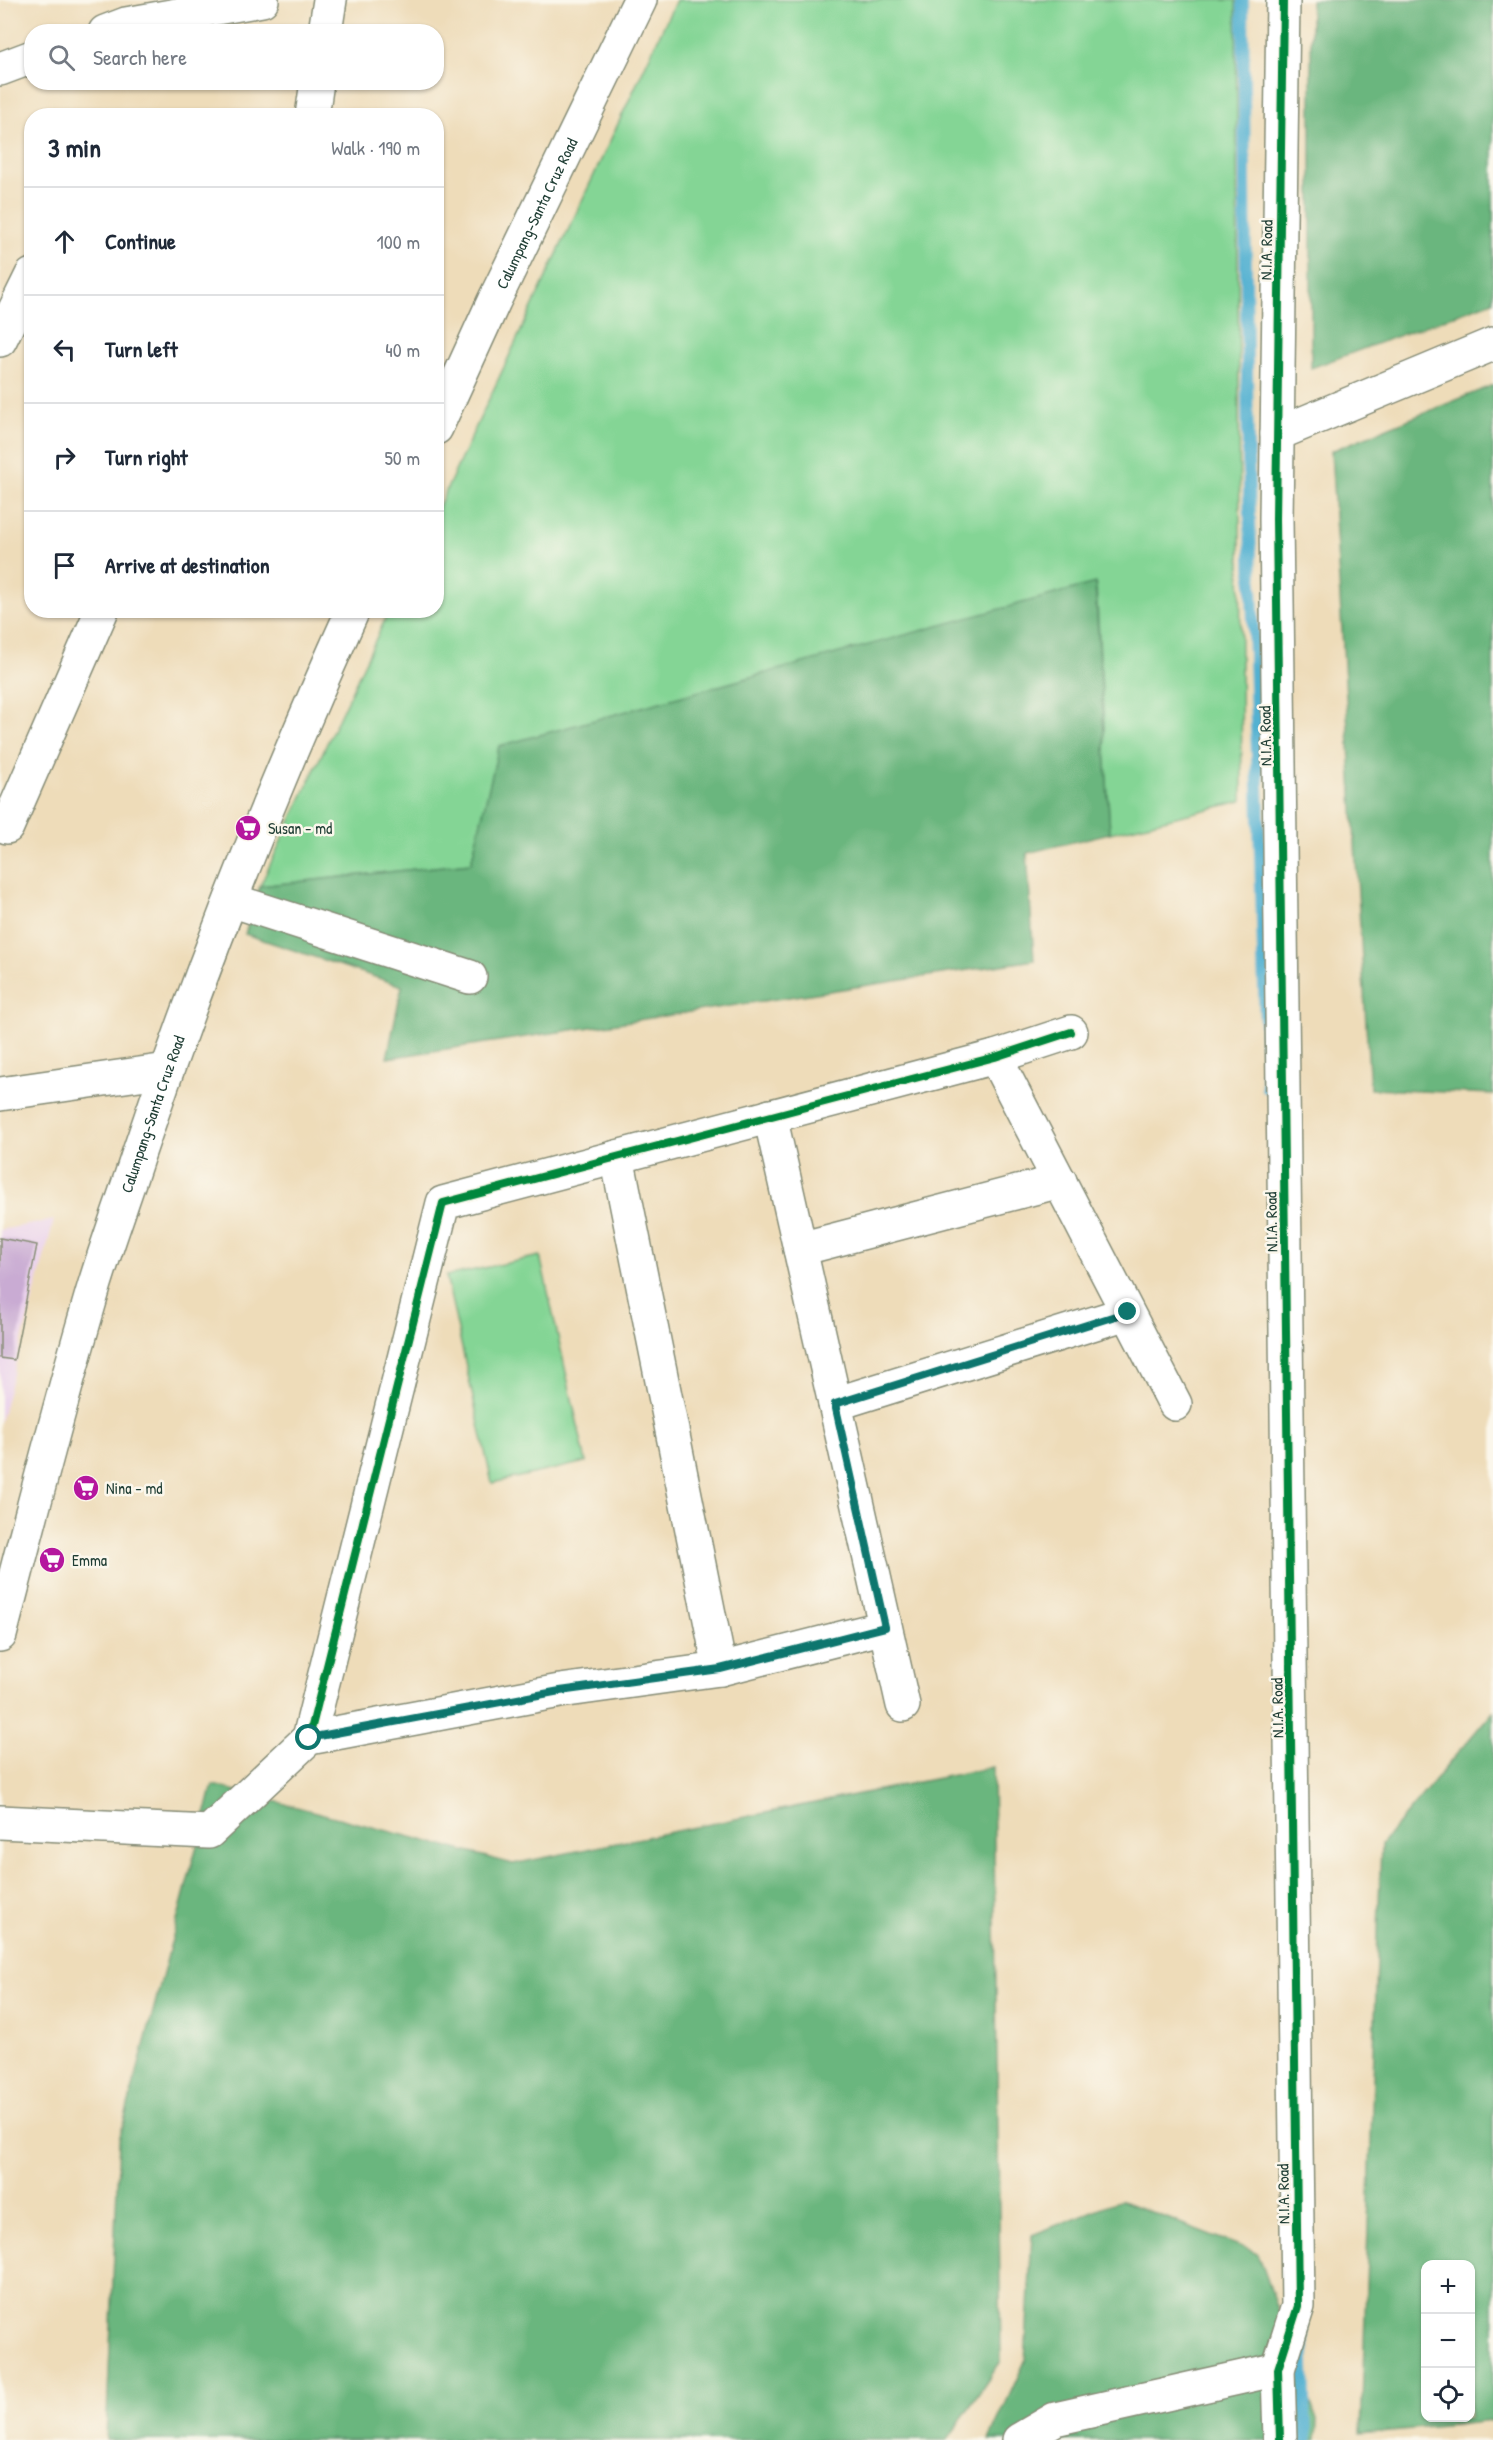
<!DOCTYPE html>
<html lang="en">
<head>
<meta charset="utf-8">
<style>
	:root { --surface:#fff; --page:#f6f6f7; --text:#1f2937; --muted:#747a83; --line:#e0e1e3 }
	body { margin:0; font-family:"Patrick Hand",sans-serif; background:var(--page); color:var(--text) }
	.controls { position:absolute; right:18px; bottom:18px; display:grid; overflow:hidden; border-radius:12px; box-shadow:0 2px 4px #0004 }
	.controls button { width:54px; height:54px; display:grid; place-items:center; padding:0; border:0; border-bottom:2px solid var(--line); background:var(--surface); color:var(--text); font:30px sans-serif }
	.stop { position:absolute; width:18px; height:18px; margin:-14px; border:4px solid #0f766e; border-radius:50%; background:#fff }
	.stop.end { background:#0f766e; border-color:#fff; box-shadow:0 2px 6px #0008 }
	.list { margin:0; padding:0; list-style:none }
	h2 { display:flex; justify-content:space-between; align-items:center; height:78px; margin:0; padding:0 24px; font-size:26px }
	h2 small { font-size:20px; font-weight:400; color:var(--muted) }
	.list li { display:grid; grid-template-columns:39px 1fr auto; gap:18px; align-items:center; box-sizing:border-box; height:108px; padding:0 24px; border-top:2px solid var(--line) }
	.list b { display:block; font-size:22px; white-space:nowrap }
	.list em { font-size:20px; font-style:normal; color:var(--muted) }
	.icon { flex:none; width:33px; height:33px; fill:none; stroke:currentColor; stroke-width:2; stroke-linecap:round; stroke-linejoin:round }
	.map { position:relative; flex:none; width:1493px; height:2440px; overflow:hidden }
	.search { position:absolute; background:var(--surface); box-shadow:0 2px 4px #0004; left:24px; top:24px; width:420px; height:66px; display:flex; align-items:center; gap:15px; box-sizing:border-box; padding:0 21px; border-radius:24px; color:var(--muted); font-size:22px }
	.panel { position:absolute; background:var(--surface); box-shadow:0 2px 4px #0004; left:24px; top:108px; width:420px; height:510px; border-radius:24px }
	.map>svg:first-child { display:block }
	.built { fill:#ead1ec }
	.green { fill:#84d595; stroke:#528964; stroke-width:1.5 }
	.forest { fill:#6bb67e; stroke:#457a59; stroke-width:1.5; fill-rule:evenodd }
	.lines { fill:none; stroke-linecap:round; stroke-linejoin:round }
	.stream { stroke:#52b1d1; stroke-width:12 }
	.building { fill:#c9abd3 }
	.minor-casing { stroke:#868c76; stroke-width:36 }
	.major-casing { stroke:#868c76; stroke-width:36 }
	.minor { stroke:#fff; stroke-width:33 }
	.major { stroke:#fff; stroke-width:33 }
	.cycleway-casing { stroke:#fbf7ec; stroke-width:11 }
	.cycleway { stroke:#00873e; stroke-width:8 }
	.route { stroke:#0f766e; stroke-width:8 }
	.labels { text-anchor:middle; stroke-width:5; stroke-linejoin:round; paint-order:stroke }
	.street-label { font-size:16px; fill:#1f3d34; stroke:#fbf7ec }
	.poi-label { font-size:16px; fill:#1f3d34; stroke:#fbf7ec; text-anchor:start }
</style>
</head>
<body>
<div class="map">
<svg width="1493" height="2440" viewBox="0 0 1493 2440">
	<rect width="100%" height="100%" fill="#fbf7ec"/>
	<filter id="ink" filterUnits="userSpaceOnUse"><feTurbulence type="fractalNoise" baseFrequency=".0167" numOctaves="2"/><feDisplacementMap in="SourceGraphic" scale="12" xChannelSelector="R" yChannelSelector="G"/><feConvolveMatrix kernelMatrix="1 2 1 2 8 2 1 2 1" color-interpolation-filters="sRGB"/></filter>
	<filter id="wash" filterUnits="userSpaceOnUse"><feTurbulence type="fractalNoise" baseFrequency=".008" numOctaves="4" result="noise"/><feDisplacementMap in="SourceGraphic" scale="24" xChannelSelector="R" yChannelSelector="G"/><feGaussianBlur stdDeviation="1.35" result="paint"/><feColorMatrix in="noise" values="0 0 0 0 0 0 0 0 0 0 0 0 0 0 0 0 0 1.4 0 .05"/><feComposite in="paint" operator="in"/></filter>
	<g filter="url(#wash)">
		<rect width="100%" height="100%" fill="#eedcb9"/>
		<path class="built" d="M 54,1220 L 0,1423 L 0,1230 Z"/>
		<g class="green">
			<path d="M 676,0 L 1236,0 L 1242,801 L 1110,833 L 1096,584 L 499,746 L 471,863 L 260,886 L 389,611 L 436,610 L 437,510 Z"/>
			<path d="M 540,1256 L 586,1462 L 492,1483 L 446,1276 Z"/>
		</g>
		<g class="forest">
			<path d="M 1311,0 L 1493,0 L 1493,301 L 1311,368 Z"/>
			<path d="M 1493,385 L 1493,1094 L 1370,1089 L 1331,451 Z"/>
			<path d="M 1095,583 L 1110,833 L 1027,853 L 1034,960 L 387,1058 L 402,986 L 245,934 L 260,886 L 471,863 L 499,746 Z"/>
			<path d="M 1493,1711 L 1493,2421 L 1361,2434 L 1381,1844 ZM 1470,2264 L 1470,2418 L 1426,2418 L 1426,2264 Z"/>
			<path d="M 993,1767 L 1001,2361 L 947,2440 L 106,2440 L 119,2140 L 213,1785 L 513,1864 Z"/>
			<path d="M 1120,2200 L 1258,2253 L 1317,2420 L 1316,2440 L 989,2440 L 1025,2361 L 1032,2235 Z"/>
		</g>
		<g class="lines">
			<g class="stream">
				<path d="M 1243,0 L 1248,453 L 1267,1088"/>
				<path d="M 1303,2328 L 1306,2440"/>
			</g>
		</g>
		<g id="blocks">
			<path class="building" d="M 0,1238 L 37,1245 L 14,1360 L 0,1358 Z"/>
		</g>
	</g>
	<g filter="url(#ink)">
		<use href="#blocks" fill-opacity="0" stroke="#868c76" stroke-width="1.5"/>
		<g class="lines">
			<g class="minor-casing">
				<g id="minor">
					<path d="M 105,32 L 126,24 L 262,0"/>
					<path d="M 325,32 L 330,0"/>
					<path d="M 0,69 L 32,57"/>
					<path d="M 312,116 L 317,82"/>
					<path d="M 0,340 L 32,275"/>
					<path d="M 1277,434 L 1493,344"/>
					<path d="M 7,827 L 102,610"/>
					<path d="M 231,900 L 470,977"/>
					<path d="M 995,1057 L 1175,1404"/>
					<path d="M 0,1094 L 167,1070"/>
					<path d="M 770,1116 L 903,1705"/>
					<path d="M 617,1157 L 720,1669"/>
					<path d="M 800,1249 L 1060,1181"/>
					<path d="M 835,1404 L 1127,1313"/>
					<path d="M 309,1738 L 443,1203 L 995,1057 L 1071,1032"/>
					<path d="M 0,1822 L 209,1832 L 309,1738 L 560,1691 L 720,1669 L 885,1627"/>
					<path d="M 1019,2440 L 1055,2419 L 1278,2369"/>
					<path d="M 1280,2440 L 1278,2369 L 1298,2306 L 1276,519 L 1283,0"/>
				</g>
			</g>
			<g class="major-casing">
				<g id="major">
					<path id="s1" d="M 436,428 L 494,301 L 640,0"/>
					<path id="s2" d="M 0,1635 C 30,1519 60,1402 94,1287 C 107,1244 123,1201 137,1158 C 199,972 272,789 353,610"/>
				</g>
			</g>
			<use href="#minor" class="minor"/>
			<use href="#major" class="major"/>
			<g class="cycleway-casing">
				<g id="cycleway">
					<path d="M 309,1738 L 443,1203 L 995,1057 L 1071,1032"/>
					<path d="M 1280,2440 L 1278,2369 L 1298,2306 L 1276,519 L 1283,0"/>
				</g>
			</g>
			<use href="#cycleway" class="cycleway"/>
		</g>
	</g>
	<g class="lines" filter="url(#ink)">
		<path class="route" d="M 309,1738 L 560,1691 L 720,1669 L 885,1627 L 835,1404 L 1128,1312"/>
	</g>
	<defs>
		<g id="supermarket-disc" transform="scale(1.35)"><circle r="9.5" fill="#b5179e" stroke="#fbf7ec"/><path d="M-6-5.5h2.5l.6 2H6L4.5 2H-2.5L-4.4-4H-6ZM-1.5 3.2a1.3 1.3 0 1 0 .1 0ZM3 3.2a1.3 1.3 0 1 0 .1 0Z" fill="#fff"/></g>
	</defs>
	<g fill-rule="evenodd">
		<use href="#supermarket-disc" x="248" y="828"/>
		<use href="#supermarket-disc" x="86" y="1488"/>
		<use href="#supermarket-disc" x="52" y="1560"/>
	</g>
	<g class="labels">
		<g class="street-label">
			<text dy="6" stroke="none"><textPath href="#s1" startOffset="237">Calumpang-Santa Cruz Road</textPath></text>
			<text transform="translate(1266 250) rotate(-89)" y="6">N.I.A. Road</text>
			<text transform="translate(1265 736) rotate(-91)" y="6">N.I.A. Road</text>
			<text dy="6" stroke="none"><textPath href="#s2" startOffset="543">Calumpang-Santa Cruz Road</textPath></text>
			<text transform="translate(1271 1222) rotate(-91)" y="6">N.I.A. Road</text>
			<text transform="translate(1277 1708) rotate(-91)" y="6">N.I.A. Road</text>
			<text transform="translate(1283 2194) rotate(-91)" y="6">N.I.A. Road</text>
		</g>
		<g class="poi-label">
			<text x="268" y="834">Susan - md</text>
			<text x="106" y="1494">Nina - md</text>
			<text x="72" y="1566">Emma</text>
		</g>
	</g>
</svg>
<div class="controls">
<button>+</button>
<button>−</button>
<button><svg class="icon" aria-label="locate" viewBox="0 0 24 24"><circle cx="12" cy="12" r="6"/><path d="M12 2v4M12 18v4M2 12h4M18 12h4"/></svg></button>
</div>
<div class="stop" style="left:309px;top:1738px"></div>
<div class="stop end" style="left:1128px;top:1312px"></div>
<div class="search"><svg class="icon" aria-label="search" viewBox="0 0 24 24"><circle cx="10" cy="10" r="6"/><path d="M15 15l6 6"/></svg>Search here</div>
<section class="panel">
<h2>3 min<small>Walk · 190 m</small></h2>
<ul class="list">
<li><svg class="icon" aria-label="ahead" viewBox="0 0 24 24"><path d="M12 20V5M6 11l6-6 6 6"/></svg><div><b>Continue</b></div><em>100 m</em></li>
<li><svg class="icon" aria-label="left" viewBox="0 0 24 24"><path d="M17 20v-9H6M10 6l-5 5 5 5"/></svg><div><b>Turn left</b></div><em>40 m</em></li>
<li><svg class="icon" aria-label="right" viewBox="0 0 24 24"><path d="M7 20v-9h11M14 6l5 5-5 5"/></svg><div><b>Turn right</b></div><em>50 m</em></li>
<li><svg class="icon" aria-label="arrive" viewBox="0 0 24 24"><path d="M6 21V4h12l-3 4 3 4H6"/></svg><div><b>Arrive at destination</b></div></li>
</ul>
</section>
</div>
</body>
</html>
